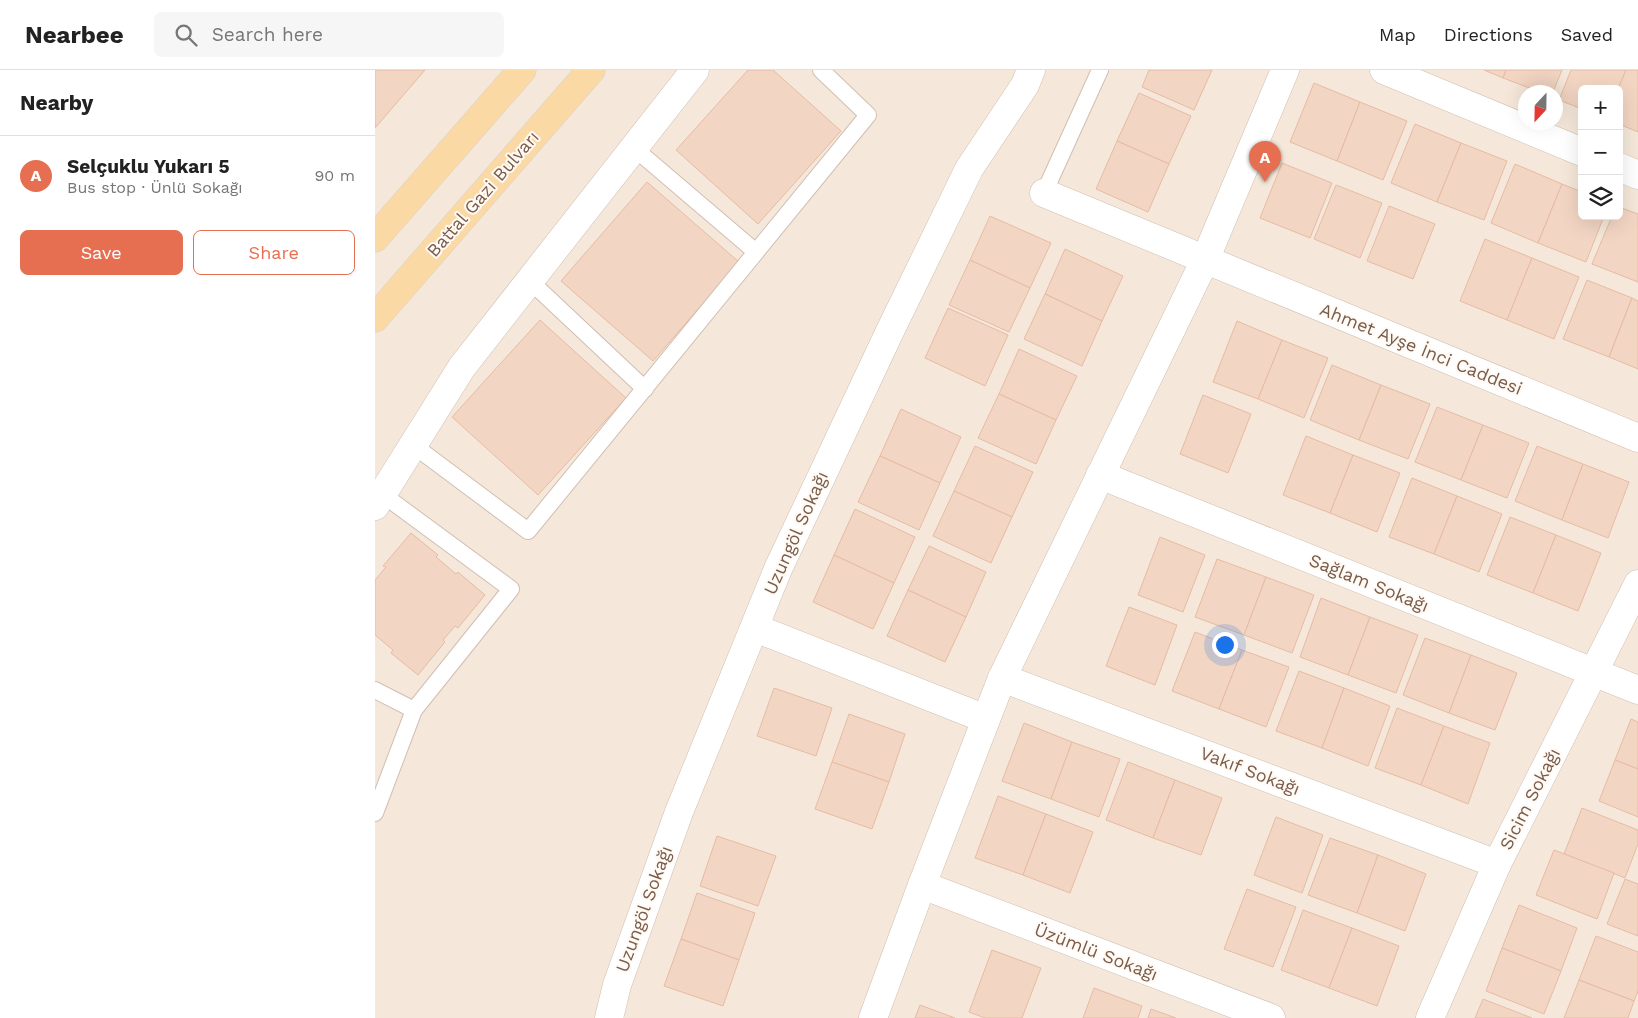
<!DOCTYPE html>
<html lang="en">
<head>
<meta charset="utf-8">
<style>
	:root { --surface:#fff; --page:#f6f6f6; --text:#222; --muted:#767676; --line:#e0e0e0; --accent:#e76f51 }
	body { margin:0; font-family:"Work Sans",sans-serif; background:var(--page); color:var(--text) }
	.controls { position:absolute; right:15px; top:15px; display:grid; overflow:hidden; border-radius:8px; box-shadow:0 5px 20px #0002 }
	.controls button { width:45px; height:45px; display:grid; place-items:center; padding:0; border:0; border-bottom:1px solid var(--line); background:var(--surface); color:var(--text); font:25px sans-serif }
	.compass { position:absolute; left:1143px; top:15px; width:45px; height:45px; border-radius:50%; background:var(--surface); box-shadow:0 5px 20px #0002; rotate:202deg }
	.you { position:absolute; left:849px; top:574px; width:18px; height:18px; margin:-12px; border:4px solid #fff; border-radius:50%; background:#1a73e8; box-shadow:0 0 0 8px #1a73e833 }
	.badge { display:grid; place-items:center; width:32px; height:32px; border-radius:50%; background:var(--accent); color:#fff; font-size:16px; font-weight:700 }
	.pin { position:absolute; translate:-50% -41px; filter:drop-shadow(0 1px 2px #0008) }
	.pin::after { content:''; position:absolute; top:26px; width:18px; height:15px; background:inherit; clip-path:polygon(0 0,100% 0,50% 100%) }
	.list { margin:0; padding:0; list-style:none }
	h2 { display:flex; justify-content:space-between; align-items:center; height:65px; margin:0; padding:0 20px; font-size:21px }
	h2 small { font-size:16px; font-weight:400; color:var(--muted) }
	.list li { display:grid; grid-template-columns:32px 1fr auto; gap:15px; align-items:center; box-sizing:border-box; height:80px; padding:0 20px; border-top:1px solid var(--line) }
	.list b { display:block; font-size:19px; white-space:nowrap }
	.list p { margin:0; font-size:16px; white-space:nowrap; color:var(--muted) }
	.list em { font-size:16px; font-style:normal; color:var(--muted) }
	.actions { display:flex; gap:10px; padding:15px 20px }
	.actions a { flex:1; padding:11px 0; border:1px solid var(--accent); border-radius:8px; text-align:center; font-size:18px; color:var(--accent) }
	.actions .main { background:var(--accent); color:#fff }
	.icon { flex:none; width:28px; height:28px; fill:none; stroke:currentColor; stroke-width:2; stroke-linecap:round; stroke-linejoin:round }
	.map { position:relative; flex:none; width:1263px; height:948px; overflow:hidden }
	header { display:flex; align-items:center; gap:30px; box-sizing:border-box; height:70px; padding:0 25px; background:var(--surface); border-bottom:1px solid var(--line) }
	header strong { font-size:24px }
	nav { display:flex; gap:28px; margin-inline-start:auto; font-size:18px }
	.search { width:350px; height:45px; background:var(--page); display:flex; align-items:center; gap:12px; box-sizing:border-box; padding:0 18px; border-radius:8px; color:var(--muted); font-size:19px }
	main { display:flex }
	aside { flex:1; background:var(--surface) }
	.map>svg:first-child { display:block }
	.residential { fill:#f5e8da; fill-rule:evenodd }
	.building { fill:#f3d5c3; stroke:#e6bba3 }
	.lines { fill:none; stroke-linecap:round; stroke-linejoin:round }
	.service-casing { stroke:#d1beb0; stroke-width:18 }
	.minor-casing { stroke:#d1beb0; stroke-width:29 }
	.primary-casing { stroke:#dad1cd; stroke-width:29 }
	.service { stroke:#fff; stroke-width:16 }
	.minor { stroke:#fff; stroke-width:28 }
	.primary { stroke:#fbd9a5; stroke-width:28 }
	.labels { text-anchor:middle; stroke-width:4; stroke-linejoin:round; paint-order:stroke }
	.street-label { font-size:18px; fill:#7a5c4d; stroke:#fffaf3 }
</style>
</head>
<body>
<header>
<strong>Nearbee</strong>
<div class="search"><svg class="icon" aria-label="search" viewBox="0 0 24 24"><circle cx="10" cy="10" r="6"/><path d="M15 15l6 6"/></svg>Search here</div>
<nav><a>Map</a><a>Directions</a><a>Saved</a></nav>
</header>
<main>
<aside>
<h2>Nearby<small></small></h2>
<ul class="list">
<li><span class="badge">A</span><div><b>Selçuklu Yukarı 5</b><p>Bus stop · Ünlü Sokağı</p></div><em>90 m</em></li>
</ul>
<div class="actions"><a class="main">Save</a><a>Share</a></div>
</aside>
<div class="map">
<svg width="1263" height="948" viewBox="0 0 1263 948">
	<rect width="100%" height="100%" fill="#fdf6ec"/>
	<path class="residential" d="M 0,0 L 1263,0 L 1263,948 L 0,948 ZM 1207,19 L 1244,19 L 1244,146 L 1207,146 ZM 1150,22 L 1180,22 L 1180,52 L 1150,52 Z"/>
	<g class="building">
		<path d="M 0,0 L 50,0 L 0,58 Z"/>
		<path d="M 373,0 L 398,0 L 466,61 L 383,154 L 301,80 Z"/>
		<path d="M 774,0 L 837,0 L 819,40 L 767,17 Z"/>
		<path d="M 1109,0 L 1131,0 L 1128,8 Z"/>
		<path d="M 1131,0 L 1187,0 L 1178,22 L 1165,22 L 1128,8 Z"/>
		<path d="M 1196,0 L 1251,0 L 1243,19 L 1207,19 L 1207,39 L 1184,30 Z"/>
		<path d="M 1251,0 L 1263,0 L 1263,62 L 1244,54 L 1243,19 Z"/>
		<path d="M 939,13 L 985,32 L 962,91 L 915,72 Z"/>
		<path d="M 764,23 L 816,46 L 794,94 L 742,71 Z"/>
		<path d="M 985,32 L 1032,51 L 1008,110 L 962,91 Z"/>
		<path d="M 1040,54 L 1086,73 L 1062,132 L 1016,113 Z"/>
		<path d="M 742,71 L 794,94 L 773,142 L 721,119 Z"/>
		<path d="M 1086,73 L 1132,91 L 1109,150 L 1062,132 Z"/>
		<path d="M 907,93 L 957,113 L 935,168 L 885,148 Z"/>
		<path d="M 1140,94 L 1187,114 L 1163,173 L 1116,153 Z"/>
		<path d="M 272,112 L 364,192 L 278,291 L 186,211 Z"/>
		<path d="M 1187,114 L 1207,122 L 1207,146 L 1229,146 L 1211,192 L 1163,173 Z"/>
		<path d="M 961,115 L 1007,133 L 985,188 L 939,169 Z"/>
		<path d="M 1014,136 L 1060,154 L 1038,209 L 992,191 Z"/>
		<path d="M 1244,137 L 1263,144 L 1263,212 L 1217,194 L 1237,146 L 1244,146 Z"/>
		<path d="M 615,146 L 676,173 L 655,218 L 595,190 Z"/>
		<path d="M 1110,169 L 1157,188 L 1132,250 L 1085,231 Z"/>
		<path d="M 690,179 L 748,206 L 727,251 L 670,224 Z"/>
		<path d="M 1157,188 L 1204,207 L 1179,269 L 1132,250 Z"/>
		<path d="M 595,190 L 655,218 L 634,262 L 574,235 Z"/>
		<path d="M 1212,210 L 1257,228 L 1234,287 L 1188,269 Z"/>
		<path d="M 670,224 L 727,251 L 707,296 L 649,269 Z"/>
		<path d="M 1257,228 L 1263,231 L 1263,299 L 1234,287 Z"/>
		<path d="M 573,238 L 633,265 L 610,316 L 550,288 Z"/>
		<path d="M 165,250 L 251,328 L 163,425 L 77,347 Z"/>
		<path d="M 862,251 L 907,270 L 883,329 L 838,312 Z"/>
		<path d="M 907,270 L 953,288 L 929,348 L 883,329 Z"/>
		<path d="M 644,279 L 702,306 L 681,350 L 624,324 Z"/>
		<path d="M 957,295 L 1006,315 L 984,370 L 935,350 Z"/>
		<path d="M 1006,315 L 1055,334 L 1033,389 L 984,370 Z"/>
		<path d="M 624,324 L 681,350 L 661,394 L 603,368 Z"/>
		<path d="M 828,325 L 876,344 L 853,403 L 805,384 Z"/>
		<path d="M 1062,337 L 1108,355 L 1086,410 L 1040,392 Z"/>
		<path d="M 526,339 L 586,367 L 565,413 L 505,386 Z"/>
		<path d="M 1108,355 L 1154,373 L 1132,428 L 1086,410 Z"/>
		<path d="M 931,366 L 978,385 L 955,443 L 908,425 Z"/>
		<path d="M 600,376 L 658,402 L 637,447 L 579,421 Z"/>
		<path d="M 1162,376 L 1208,394 L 1187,450 L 1140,431 Z"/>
		<path d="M 978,385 L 1025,403 L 1002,462 L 955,443 Z"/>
		<path d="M 505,386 L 565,413 L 544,460 L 483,432 Z"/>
		<path d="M 1208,394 L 1254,412 L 1233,468 L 1187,450 Z"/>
		<path d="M 1037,408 L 1082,426 L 1059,484 L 1014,467 Z"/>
		<path d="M 579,421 L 637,447 L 616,493 L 558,466 Z"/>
		<path d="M 1082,426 L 1127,444 L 1104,502 L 1059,484 Z"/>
		<path d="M 480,439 L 540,467 L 519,513 L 459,485 Z"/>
		<path d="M 1135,447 L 1181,465 L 1158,523 L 1112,505 Z"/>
		<path d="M 36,463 L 63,485 L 61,487 L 81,504 L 83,502 L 110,525 L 83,558 L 80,556 L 68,570 L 70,572 L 43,605 L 16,583 L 18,580 L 0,565 L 0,510 L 11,497 L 8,496 Z"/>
		<path d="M 1181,465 L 1226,483 L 1203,541 L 1158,523 Z"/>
		<path d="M 785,467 L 830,485 L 808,542 L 763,525 Z"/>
		<path d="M 554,476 L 611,502 L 591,547 L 533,520 Z"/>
		<path d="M 459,485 L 519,513 L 498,559 L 438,532 Z"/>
		<path d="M 842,489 L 891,507 L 869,565 L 820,547 Z"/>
		<path d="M 891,507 L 939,525 L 917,583 L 869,565 Z"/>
		<path d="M 533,520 L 591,547 L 570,592 L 512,566 Z"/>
		<path d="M 946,528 L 995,547 L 973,605 L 925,587 Z"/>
		<path d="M 754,537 L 802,555 L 780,615 L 731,596 Z"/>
		<path d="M 995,547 L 1043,565 L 1021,623 L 973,605 Z"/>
		<path d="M 820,562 L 867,580 L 844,639 L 797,621 Z"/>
		<path d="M 1050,568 L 1096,585 L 1074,643 L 1028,625 Z"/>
		<path d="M 867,580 L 914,597 L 891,657 L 844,639 Z"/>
		<path d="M 1096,585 L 1142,603 L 1120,660 L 1074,643 Z"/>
		<path d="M 924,601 L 969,618 L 947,678 L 901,661 Z"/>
		<path d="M 399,618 L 457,638 L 441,686 L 382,666 Z"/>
		<path d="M 969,618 L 1015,636 L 993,696 L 947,678 Z"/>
		<path d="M 1022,638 L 1069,656 L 1046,715 L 1000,698 Z"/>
		<path d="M 474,644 L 530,664 L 514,712 L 457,692 Z"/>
		<path d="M 1256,649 L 1263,652 L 1263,699 L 1240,690 Z"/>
		<path d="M 649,653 L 697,672 L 676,729 L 627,711 Z"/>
		<path d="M 1069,656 L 1115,673 L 1093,734 L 1046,715 Z"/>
		<path d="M 697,672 L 745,689 L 724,747 L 676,729 Z"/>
		<path d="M 1240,690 L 1263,699 L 1263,747 L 1224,731 Z"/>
		<path d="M 457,692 L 514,712 L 497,759 L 440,739 Z"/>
		<path d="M 753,692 L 800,710 L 778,768 L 731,750 Z"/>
		<path d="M 800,710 L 847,728 L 826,785 L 778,768 Z"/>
		<path d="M 623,726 L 671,744 L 648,805 L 600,788 Z"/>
		<path d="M 1207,738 L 1263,760 L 1263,774 L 1250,808 L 1189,784 Z"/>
		<path d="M 671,744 L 718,762 L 695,823 L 648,805 Z"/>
		<path d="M 901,747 L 948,765 L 927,823 L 879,805 Z"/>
		<path d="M 342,766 L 401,786 L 383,836 L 325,816 Z"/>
		<path d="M 955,768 L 1003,785 L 982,843 L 933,825 Z"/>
		<path d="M 1179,780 L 1239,803 L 1222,849 L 1161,825 Z"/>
		<path d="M 1003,785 L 1051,804 L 1030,861 L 982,843 Z"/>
		<path d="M 1250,809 L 1263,814 L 1263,866 L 1232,854 Z"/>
		<path d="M 872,819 L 921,837 L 898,897 L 849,879 Z"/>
		<path d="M 322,823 L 380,843 L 364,890 L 306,869 Z"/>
		<path d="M 1144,835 L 1202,858 L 1186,901 L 1127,878 Z"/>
		<path d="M 928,840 L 977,858 L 954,918 L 906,900 Z"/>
		<path d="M 977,858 L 1024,876 L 1002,936 L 954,918 Z"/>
		<path d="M 1221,866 L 1263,882 L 1263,921 L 1259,931 L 1204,910 Z"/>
		<path d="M 306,869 L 364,890 L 348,936 L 289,916 Z"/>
		<path d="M 1127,878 L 1186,901 L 1169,944 L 1111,921 Z"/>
		<path d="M 617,880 L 666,898 L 647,948 L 610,948 L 594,942 Z"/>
		<path d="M 1204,910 L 1259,931 L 1253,948 L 1189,948 Z"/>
		<path d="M 719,918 L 767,936 L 763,948 L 708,948 Z"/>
		<path d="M 1108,929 L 1157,948 L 1100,948 Z"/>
		<path d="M 545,935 L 580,948 L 540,948 Z"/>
		<path d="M 776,939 L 801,948 L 773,948 Z"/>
	</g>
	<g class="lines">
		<g class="service-casing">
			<g id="service">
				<path d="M 259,78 L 381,182"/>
				<path d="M 669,123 L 725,0"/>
				<path d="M 155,211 L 270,319"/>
				<path d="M 38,375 L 153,461 L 493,45 L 446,0"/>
				<path d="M 0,620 L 39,640"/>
				<path d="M 0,743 L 39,640 L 136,519 L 7,424"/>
			</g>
		</g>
		<g class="minor-casing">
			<g id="minor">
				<path d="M 1009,0 L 1207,82"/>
				<path d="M 1244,97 L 1263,105"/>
				<path d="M 669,123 L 1263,368"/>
				<path d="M 725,405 L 1263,620"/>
				<path d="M 0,436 L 87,297 L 320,0"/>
				<path d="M 380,558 L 611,649"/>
				<path d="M 627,608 L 1122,794"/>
				<path d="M 547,815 L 896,948"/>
				<path d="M 234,948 L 242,915 L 304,742 L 403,499 L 515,261 L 594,99 L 650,15 L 656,0"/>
				<path d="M 498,948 L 547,815 L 627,608 L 830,190 L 910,0"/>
				<path d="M 1055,948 L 1122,794 L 1263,514"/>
			</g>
		</g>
		<g class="primary-casing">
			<g id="primary">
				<path d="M 0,168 L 147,0"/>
				<path d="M 0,248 L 216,0"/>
			</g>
		</g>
		<use href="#service" class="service"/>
		<use href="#minor" class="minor"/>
		<use href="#primary" class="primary"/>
	</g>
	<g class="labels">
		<g class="street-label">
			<text transform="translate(108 124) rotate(-49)" y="6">Battal Gazi Bulvarı</text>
			<text transform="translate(1046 279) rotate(22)" y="6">Ahmet Ayşe İnci Caddesi</text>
			<text transform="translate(421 463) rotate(-66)" y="6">Uzungöl Sokağı</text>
			<text transform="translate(994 513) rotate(22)" y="6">Sağlam Sokağı</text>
			<text transform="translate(875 701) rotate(21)" y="6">Vakıf Sokağı</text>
			<text transform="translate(1155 729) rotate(-63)" y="6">Sicim Sokağı</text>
			<text transform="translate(269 839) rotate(-70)" y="6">Uzungöl Sokağı</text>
			<text transform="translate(721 882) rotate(21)" y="6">Üzümlü Sokağı</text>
		</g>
	</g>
</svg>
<div class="controls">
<button>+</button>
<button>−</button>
<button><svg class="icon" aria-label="layers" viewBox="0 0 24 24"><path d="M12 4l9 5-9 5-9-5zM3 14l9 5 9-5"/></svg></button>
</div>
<svg class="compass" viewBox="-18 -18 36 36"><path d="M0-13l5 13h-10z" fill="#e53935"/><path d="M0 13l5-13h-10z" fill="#767676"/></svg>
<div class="you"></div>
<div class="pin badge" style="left:890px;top:112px">A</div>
</div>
</main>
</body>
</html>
